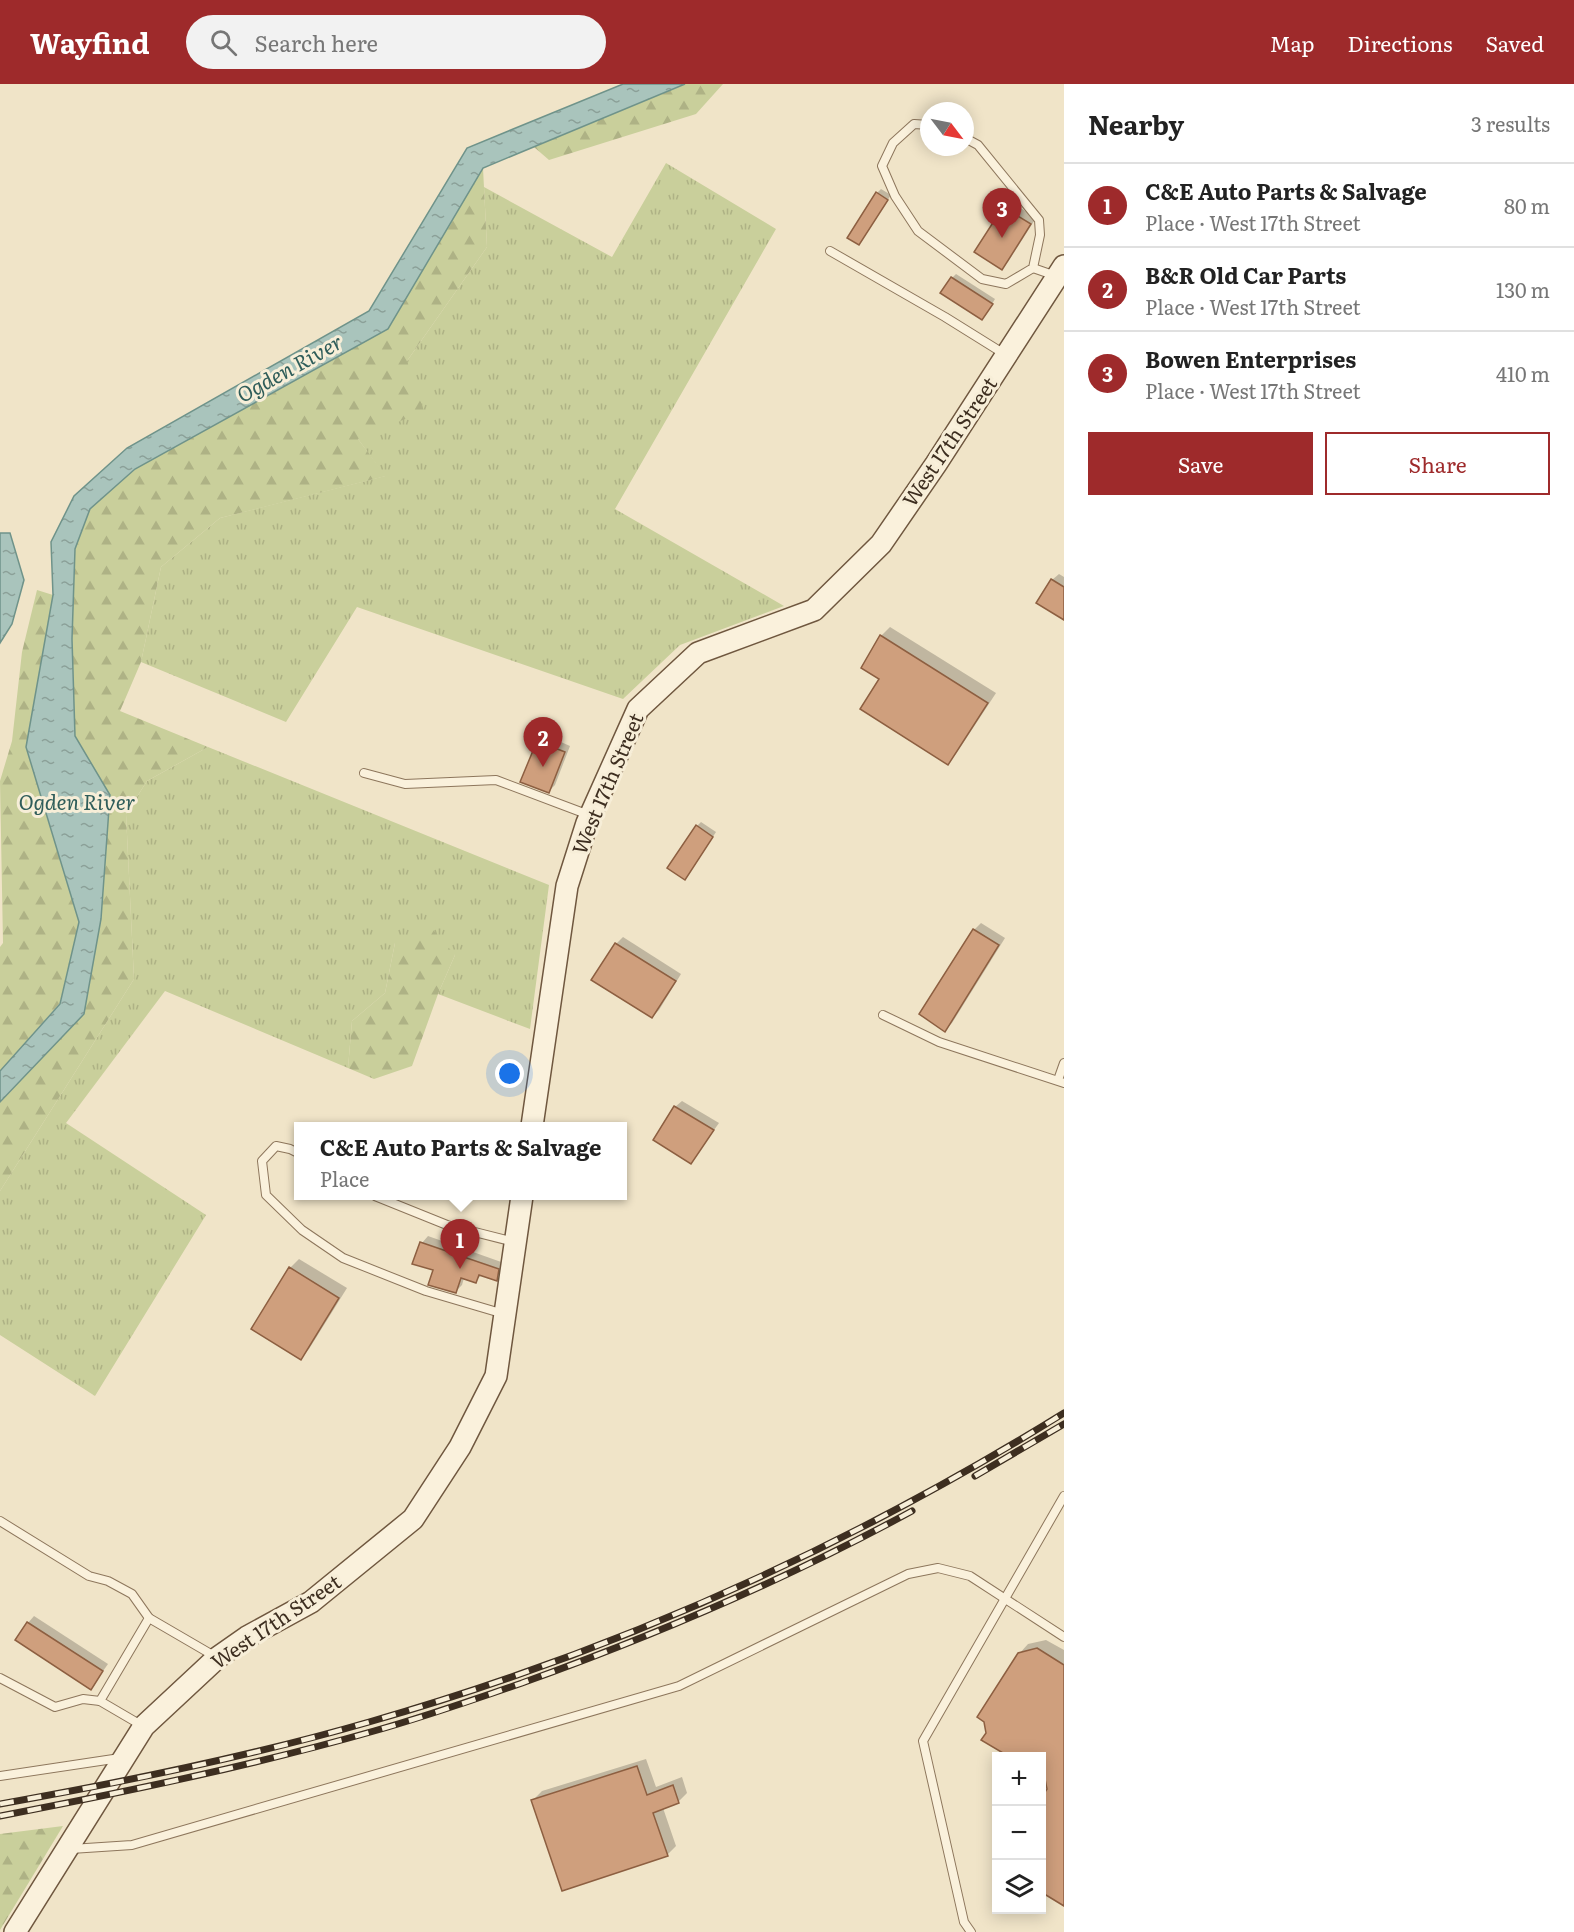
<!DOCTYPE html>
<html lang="en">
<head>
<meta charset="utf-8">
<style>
	:root { --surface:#fff; --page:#f2f2f2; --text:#222; --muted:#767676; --line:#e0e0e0; --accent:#9e2a2b }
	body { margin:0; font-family:Literata,serif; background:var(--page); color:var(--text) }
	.controls { position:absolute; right:18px; bottom:18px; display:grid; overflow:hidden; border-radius:0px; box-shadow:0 3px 15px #0003 }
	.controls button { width:54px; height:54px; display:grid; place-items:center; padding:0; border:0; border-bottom:2px solid var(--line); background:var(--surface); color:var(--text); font:30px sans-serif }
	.compass { position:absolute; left:920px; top:18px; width:54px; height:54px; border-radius:50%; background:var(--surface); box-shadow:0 3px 15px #0003; rotate:122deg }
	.you { position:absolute; left:510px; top:990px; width:21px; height:21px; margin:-15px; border:4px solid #fff; border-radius:50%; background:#1a73e8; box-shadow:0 0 0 9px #1a73e833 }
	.badge { display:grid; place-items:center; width:39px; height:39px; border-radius:50%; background:var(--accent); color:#fff; font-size:20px; font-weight:700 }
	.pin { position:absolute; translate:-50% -50px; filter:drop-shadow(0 2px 3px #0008) }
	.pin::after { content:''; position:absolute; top:32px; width:21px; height:18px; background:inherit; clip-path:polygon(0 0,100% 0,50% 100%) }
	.popup { position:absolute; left:294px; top:1038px; width:333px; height:78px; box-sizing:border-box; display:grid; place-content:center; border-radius:0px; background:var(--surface); filter:drop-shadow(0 2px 4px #0005); font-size:20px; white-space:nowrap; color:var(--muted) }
	.popup b { font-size:22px; color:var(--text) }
	.popup::after { content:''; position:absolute; left:50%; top:100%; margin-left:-12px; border:12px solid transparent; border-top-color:var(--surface) }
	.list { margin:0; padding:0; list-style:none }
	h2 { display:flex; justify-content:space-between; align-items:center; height:78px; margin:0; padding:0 24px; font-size:26px }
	h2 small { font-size:20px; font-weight:400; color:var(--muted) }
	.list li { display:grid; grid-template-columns:39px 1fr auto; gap:18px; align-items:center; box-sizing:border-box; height:84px; padding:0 24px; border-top:2px solid var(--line) }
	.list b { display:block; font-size:22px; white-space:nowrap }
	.list p { margin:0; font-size:20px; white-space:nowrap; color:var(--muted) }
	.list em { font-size:20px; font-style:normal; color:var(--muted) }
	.actions { display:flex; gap:12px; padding:18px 24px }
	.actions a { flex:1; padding:14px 0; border:2px solid var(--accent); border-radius:0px; text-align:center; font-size:21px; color:var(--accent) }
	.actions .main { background:var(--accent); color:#fff }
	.icon { flex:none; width:33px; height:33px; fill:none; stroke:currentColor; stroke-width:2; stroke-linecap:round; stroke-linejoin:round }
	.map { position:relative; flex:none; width:1064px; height:1848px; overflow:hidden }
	header { display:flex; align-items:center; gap:36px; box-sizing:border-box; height:84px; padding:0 30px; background:var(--accent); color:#fff }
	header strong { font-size:28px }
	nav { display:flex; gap:33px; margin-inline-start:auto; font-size:21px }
	.search { width:420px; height:54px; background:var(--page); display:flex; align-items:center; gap:15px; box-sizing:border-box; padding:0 21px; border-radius:33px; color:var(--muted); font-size:22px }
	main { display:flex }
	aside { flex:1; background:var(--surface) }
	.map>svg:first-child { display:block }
	.grass { fill:url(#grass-tufts) }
	.forest { fill:url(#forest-firs) }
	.water { fill:url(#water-ripples); stroke:#6f938a; stroke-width:1.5 }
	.shadow { fill:#0003 }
	.building { fill:#cf9f7d; stroke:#8d5f41; stroke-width:1.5 }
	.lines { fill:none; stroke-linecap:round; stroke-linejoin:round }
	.lane-casing { stroke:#8d765c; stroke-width:10 }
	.secondary-casing { stroke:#6f573f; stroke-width:24 }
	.lane { stroke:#faf1dc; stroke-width:8 }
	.secondary { stroke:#faf1dc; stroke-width:21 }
	.rail-casing { stroke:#3d2e20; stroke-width:7 }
	.rail { stroke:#f7eed8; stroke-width:4.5; stroke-dasharray:14; stroke-linecap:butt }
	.labels { text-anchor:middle; stroke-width:6; stroke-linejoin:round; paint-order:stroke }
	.street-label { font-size:20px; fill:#3d2e20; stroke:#f7eed8 }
	.water-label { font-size:21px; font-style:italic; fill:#2f5d5a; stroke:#f7eed8 }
</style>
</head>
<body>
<header>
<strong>Wayfind</strong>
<div class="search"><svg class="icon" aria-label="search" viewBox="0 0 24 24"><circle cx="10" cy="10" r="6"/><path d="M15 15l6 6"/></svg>Search here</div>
<nav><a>Map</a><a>Directions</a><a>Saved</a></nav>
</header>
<main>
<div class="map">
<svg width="1064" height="1848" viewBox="0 0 1064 1848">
	<defs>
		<pattern id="grass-tufts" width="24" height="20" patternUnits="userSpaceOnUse" patternTransform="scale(1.5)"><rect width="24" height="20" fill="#c9cf9b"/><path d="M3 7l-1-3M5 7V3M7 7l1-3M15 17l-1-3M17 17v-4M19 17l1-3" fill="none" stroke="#aeb285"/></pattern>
		<pattern id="forest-firs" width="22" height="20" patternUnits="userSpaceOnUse" patternTransform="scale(1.5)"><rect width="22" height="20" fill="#c9cf9b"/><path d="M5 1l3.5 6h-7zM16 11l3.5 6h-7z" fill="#aeb285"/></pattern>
		<pattern id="water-ripples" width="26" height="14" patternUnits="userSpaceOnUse" patternTransform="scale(1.5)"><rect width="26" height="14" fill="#a9c4bc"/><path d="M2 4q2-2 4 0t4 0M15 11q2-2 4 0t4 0" fill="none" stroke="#8ba098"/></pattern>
	</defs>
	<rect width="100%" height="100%" fill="#f0e4c8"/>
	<g class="grass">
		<path d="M 666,79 L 776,145 L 615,425 L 784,522 L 680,561 L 623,615 L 357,523 L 286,638 L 141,578 L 161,483 L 220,434 L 385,392 L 358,355 L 407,277 L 487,163 L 484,103 L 612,173 Z"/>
		<path d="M 208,663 L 549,801 L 530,945 L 438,910 L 455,871 L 395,859 L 385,909 L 352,937 L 348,984 L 165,907 L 66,1039 L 206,1131 L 95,1312 L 0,1251 L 0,1107 L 134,895 L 126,730 L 147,697 Z"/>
	</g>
	<g class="forest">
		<path d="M 685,0 L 723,0 L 696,30 L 549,76 L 534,63 Z"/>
		<path d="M 483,84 L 487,163 L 407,277 L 424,327 L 358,355 L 386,392 L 220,434 L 161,483 L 141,578 L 120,627 L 208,663 L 147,697 L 126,730 L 134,895 L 0,1107 L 0,1018 L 84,930 L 110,711 L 75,652 L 72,555 L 75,465 L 90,425 L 135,385 L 388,245 Z"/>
		<path d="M 37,506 L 53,511 L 26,663 L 79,838 L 60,919 L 0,987 L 0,863 L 3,859 L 0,697 L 12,657 L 22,568 Z"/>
		<path d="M 428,840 L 455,871 L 438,910 L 412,982 L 374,995 L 348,984 L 352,937 L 385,909 L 395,859 Z"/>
		<path d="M 63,1742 L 0,1846 L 0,1750 Z"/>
	</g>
	<g class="water">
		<path d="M 623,0 L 685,0 L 483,84 L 388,245 L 135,385 L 90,425 L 75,465 L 72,555 L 75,652 L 110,711 L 101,835 L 84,930 L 0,1018 L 0,987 L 60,920 L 79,838 L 26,663 L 53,511 L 51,458 L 74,412 L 127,364 L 369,227 L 467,64 Z"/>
		<path d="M 0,449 L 10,449 L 24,496 L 12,540 L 0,559 Z"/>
	</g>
	<g class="shadow">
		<path d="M 881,105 L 891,111 L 859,159 L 877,109 Z"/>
		<path d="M 1010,117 L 1036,134 L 1008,178 L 1001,184 L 1004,124 Z"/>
		<path d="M 956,190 L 995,215 L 986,230 L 952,194 Z"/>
		<path d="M 1059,490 L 1064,493 L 1064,534 L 1052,496 Z"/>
		<path d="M 890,543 L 996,609 L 956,670 L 948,679 L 881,595 L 881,552 Z"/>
		<path d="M 545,651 L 570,662 L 555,701 L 548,708 L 538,658 Z"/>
		<path d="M 701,738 L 716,748 L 689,790 L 697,742 Z"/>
		<path d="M 981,839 L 1005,854 L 952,939 L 945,946 L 921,929 L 974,846 Z"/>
		<path d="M 623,853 L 681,890 L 659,926 L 652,933 L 593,896 L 616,860 Z"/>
		<path d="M 682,1017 L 719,1039 L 691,1078 L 675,1023 Z"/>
		<path d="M 428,1152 L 504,1179 L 503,1188 L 496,1195 L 483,1190 L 475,1197 L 464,1194 L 462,1201 L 455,1208 L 435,1185 L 422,1159 Z"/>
		<path d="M 299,1175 L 347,1204 L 309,1265 L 300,1274 L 290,1184 Z"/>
		<path d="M 34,1532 L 108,1580 L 91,1604 L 28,1539 Z"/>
		<path d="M 1046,1556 L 1064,1566 L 1064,1820 L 1048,1705 L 1042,1672 L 1011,1672 L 983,1656 L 1019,1570 L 1028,1560 Z"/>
		<path d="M 646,1675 L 656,1703 L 682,1693 L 687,1709 L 678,1718 L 663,1724 L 676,1762 L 667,1771 L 533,1716 L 542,1707 Z"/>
	</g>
	<g class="building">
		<path d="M 876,108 L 888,116 L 859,161 L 847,154 Z"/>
		<path d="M 1003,123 L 1031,140 L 1002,186 L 974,168 Z"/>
		<path d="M 951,193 L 993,220 L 982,236 L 940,209 Z"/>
		<path d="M 1051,495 L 1064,503 L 1064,536 L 1036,519 Z"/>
		<path d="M 880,551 L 988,619 L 948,681 L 860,625 L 879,595 L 861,584 Z"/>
		<path d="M 537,657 L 565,668 L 549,709 L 520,698 Z"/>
		<path d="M 696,741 L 713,753 L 685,796 L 667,784 Z"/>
		<path d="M 973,845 L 999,861 L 945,948 L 919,930 Z"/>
		<path d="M 615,859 L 676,897 L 652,934 L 591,896 Z"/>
		<path d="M 674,1022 L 714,1046 L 691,1080 L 653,1056 Z"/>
		<path d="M 420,1158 L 499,1185 L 497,1197 L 479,1191 L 476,1199 L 461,1194 L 456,1209 L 428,1201 L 433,1186 L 412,1180 Z"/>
		<path d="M 289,1183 L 339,1214 L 301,1276 L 251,1245 Z"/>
		<path d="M 27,1538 L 103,1587 L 91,1606 L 15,1556 Z"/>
		<path d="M 1037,1564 L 1064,1581 L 1064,1822 L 1041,1808 L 1041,1714 L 1047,1705 L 1045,1695 L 1041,1693 L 1041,1672 L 1008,1672 L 981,1656 L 986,1649 L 984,1638 L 977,1633 L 1018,1569 Z"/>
		<path d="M 637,1682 L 647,1711 L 673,1701 L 679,1719 L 653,1729 L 668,1772 L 562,1807 L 531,1716 Z"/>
	</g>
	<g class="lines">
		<g class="lane-casing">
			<g id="lane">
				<path d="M 929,41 L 914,40 L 893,59 L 882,82 L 895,112 L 918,147 L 982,195 L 1006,200 L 1033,184 L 1040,151 L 1039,136 L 978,61 L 965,54"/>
				<path d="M 830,167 L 945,233 L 1006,271"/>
				<path d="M 1033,184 L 1056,192"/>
				<path d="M 364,689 L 405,700 L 496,696 L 589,731"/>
				<path d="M 883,931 L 939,958 L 1064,999"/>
				<path d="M 1058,996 L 1064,979"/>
				<path d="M 298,1069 L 290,1065 L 276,1062 L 262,1077 L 266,1111 L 302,1146 L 343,1174 L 426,1207 L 504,1230"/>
				<path d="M 375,1112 L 447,1141 L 514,1158"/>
				<path d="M 0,1437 L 89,1492 L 108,1497 L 132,1510 L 149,1534"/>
				<path d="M 0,1594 L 55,1623 L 83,1615 L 100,1617"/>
				<path d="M 141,1641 L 100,1617 L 149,1534 L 216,1573"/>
				<path d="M 0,1692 L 120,1674"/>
				<path d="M 71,1765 L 132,1761 L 679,1602 L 908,1490 L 938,1484 L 970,1492 L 1064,1553"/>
				<path d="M 971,1848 L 964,1838 L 923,1657 L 1064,1412"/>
			</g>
		</g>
		<g class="secondary-casing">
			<g id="secondary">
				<path d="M 532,1042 L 567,802 L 587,739 L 638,625 L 698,569 L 814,526 L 881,460 L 936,380 L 1064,182"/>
				<path d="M 15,1848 L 144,1642 L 217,1574 L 247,1553 L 311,1518 L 413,1435 L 460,1363 L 496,1292 L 522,1112"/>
			</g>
		</g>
		<use href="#lane" class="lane"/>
		<use href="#secondary" class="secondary"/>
		<g class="rail-casing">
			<g id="rail">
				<path d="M 975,1392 L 1064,1340"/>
				<path d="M 0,1720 C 124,1698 248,1673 369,1638 C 614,1568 848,1463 1064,1329"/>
				<path d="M 0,1732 C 125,1708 251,1682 374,1647 C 424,1633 473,1616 522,1599 C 656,1551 787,1495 912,1427"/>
			</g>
		</g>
		<use href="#rail" class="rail"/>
	</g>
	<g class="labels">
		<g class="street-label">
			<text transform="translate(950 358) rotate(-56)" y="7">West 17th Street</text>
			<text transform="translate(608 700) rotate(-67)" y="7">West 17th Street</text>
			<text transform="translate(276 1538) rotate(-34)" y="7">West 17th Street</text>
		</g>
		<g class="water-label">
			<text transform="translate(290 285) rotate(-29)" y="7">Ogden River</text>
			<text x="77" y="726">Ogden River</text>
		</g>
	</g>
</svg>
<div class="controls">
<button>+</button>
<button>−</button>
<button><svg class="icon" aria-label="layers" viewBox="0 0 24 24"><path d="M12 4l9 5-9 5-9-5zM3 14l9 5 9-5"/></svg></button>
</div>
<svg class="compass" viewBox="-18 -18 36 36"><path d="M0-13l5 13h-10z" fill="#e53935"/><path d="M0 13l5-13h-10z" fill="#767676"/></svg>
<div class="you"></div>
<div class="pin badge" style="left:460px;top:1185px">1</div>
<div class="popup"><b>C&amp;E Auto Parts &amp; Salvage</b>Place</div>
<div class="pin badge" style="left:543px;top:683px">2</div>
<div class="pin badge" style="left:1002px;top:154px">3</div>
</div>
<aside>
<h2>Nearby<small>3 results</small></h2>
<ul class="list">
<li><span class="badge">1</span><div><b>C&amp;E Auto Parts &amp; Salvage</b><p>Place · West 17th Street</p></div><em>80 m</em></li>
<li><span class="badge">2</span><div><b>B&amp;R Old Car Parts</b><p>Place · West 17th Street</p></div><em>130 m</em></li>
<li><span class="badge">3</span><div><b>Bowen Enterprises</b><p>Place · West 17th Street</p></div><em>410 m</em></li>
</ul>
<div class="actions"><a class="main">Save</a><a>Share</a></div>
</aside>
</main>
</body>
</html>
